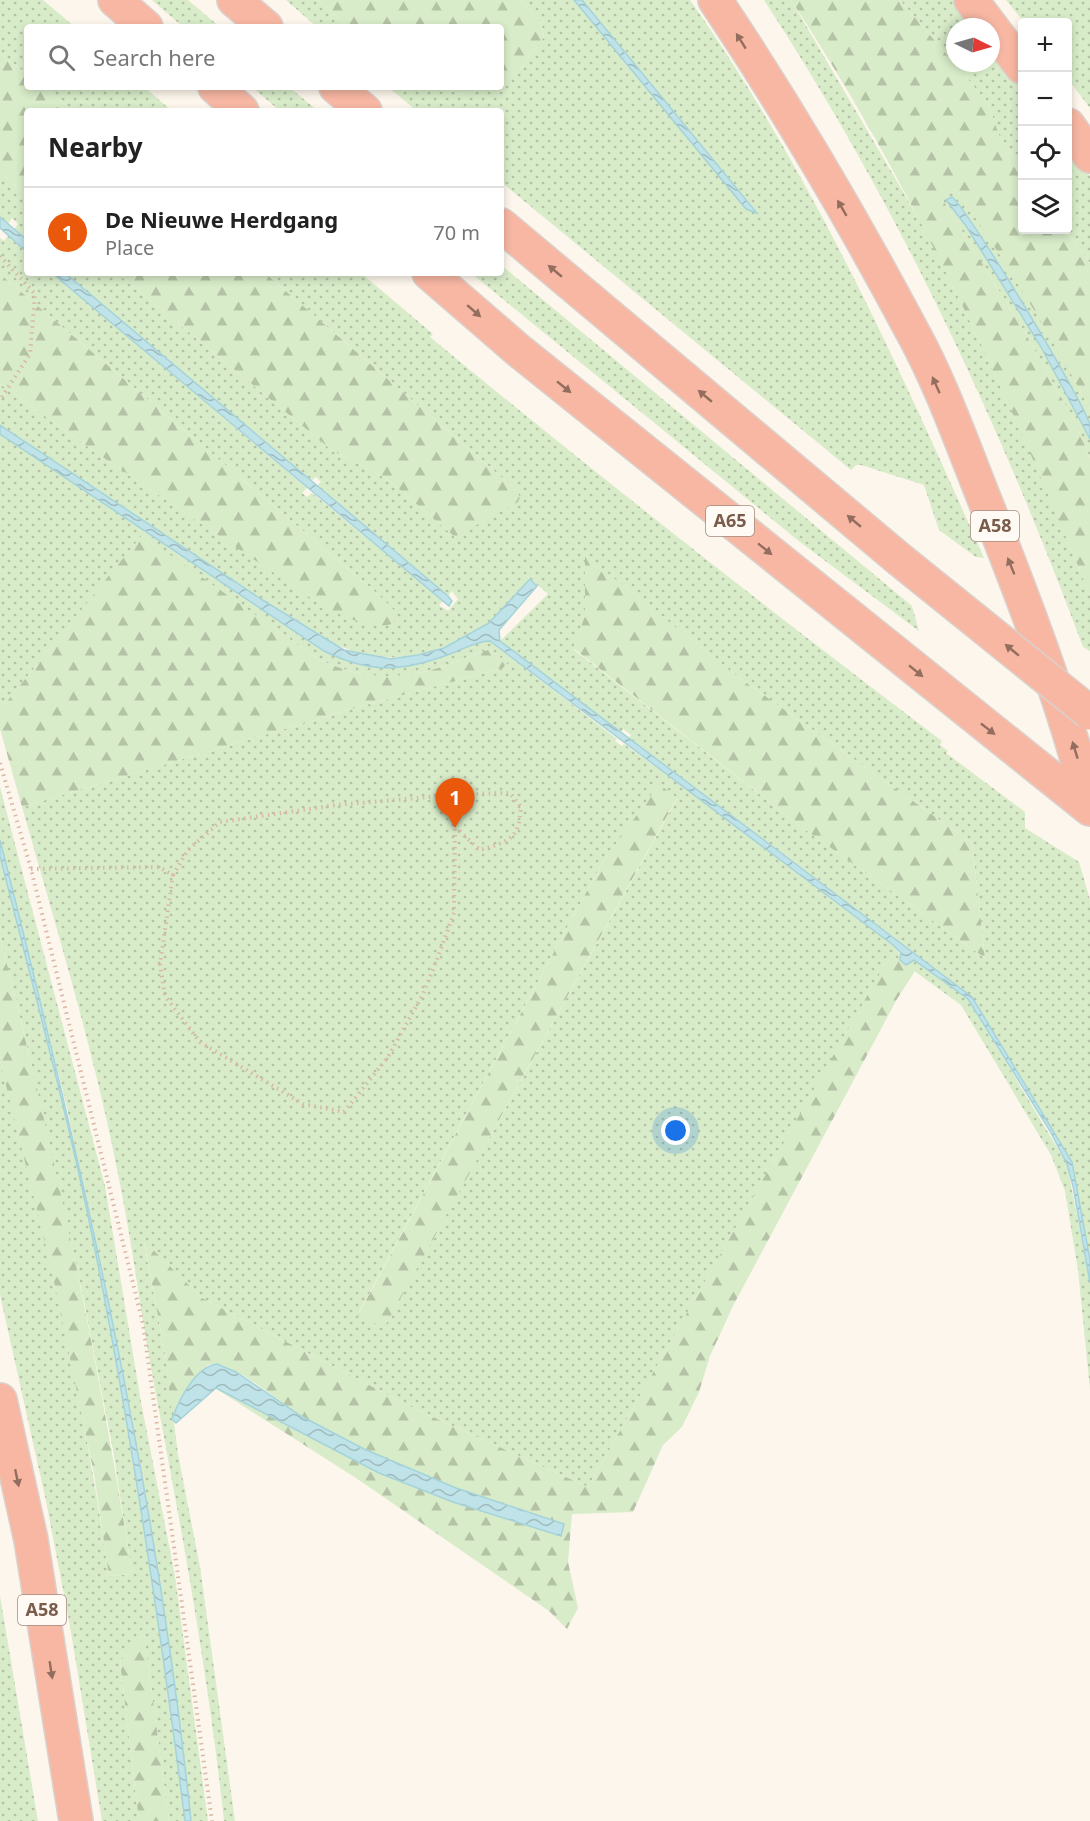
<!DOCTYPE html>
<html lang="en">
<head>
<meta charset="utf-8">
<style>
	:root { --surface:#fff; --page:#f2f2f2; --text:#222; --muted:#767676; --line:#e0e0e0; --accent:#ea580c }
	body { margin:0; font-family:"Noto Sans",sans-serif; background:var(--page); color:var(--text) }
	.controls { position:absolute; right:18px; top:18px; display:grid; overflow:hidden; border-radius:6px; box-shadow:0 3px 9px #0003 }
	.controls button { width:54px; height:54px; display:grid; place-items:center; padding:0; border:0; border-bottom:2px solid var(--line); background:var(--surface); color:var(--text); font:30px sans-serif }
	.compass { position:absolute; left:946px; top:18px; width:54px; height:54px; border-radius:50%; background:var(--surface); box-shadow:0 3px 9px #0003; rotate:95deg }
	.you { position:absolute; left:676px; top:1131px; width:21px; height:21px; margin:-15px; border:4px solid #fff; border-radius:50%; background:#1a73e8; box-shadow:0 0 0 9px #1a73e833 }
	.badge { display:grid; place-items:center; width:39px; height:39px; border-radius:50%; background:var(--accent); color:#fff; font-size:20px; font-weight:700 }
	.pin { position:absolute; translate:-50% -50px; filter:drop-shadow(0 2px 3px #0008) }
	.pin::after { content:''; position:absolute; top:32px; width:21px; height:18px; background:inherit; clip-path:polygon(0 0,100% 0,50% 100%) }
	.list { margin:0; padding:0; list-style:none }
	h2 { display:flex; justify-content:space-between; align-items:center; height:78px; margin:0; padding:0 24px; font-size:26px }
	h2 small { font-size:20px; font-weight:400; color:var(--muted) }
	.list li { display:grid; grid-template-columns:39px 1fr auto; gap:18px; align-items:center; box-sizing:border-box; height:90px; padding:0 24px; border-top:2px solid var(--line) }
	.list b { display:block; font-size:22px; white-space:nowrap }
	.list p { margin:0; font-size:20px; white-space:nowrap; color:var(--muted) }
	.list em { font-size:20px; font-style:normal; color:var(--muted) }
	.icon { flex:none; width:33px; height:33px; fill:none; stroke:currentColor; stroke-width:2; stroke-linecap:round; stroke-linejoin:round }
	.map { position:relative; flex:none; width:1090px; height:1821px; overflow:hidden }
	.search { position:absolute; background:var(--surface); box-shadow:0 3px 9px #0003; left:24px; top:24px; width:480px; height:66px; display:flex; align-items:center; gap:15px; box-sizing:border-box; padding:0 21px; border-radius:6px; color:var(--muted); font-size:22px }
	.panel { position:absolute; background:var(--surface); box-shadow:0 3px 9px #0003; left:24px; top:108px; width:480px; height:168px; border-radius:6px }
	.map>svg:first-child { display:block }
	.grass { fill:url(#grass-dots); fill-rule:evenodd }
	.forest { fill:url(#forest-firs) }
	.water { fill:url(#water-waves); stroke:#a5d3da; stroke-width:1.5 }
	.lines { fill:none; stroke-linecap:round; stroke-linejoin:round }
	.highway-casing { stroke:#dad1cd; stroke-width:36 }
	.path { stroke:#d9b8a5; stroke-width:4; stroke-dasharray:1.5 4.5; stroke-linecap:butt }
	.highway { stroke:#f7b7a3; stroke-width:33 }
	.highway-bridge-casing { stroke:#dad1cd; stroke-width:36; stroke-linecap:butt }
	.highway-bridge { stroke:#f7b7a3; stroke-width:33 }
	.oneway { fill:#936e5e }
	.labels { text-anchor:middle; stroke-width:4.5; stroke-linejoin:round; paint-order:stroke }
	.shield { fill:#fffaf3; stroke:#a28b7f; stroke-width:1.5 }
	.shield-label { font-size:18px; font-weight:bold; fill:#7a5c4d }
</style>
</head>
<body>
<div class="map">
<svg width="1090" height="1821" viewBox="0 0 1090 1821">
	<defs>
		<pattern id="grass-dots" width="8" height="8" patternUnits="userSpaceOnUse" patternTransform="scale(1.5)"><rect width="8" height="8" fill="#d8ecc9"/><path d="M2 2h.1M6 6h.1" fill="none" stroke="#b4c2a5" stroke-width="1.8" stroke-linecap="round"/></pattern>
		<pattern id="forest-firs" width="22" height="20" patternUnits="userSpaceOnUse" patternTransform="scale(1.5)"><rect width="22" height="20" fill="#d8ecc9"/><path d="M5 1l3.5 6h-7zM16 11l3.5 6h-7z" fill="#b4c2a5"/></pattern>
		<pattern id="water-waves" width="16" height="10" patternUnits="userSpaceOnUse" patternTransform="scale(1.5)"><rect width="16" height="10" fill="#bfe3e8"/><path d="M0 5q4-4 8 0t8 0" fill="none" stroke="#a0bbbe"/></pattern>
	</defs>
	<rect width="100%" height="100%" fill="#fdf6ec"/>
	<g class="grass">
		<path d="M 0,0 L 43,0 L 75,27 L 27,27 L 27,74 L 0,54 Z"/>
		<path d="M 152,0 L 188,0 L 220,27 L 183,27 Z"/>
		<path d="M 286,0 L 318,0 L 349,27 L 317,27 Z"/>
		<path d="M 522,0 L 574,0 L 746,209 L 757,212 L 582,0 L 690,0 C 811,172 899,366 984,558 L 976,557 L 939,530 L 924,485 L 861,465 L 856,465 L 851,470 L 501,182 L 501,111 L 417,111 L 388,87 L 430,87 L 464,94 L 487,87 L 501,87 L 501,83 L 519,71 L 544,37 L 542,26 Z"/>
		<path d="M 764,0 L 791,0 L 926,231 L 981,344 L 1039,470 L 1090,595 L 1090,651 L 1083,647 C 999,421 896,202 764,0 Z"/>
		<path d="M 900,0 L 953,0 L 975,27 L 955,27 L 955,63 L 991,63 L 991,47 L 1022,86 L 1022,168 L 999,135 L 988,103 Z"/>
		<path d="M 1006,0 L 1090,0 L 1090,108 L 1068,79 L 1068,22 L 1024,22 Z"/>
		<path d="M 43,87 L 144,87 L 172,111 L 73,111 Z"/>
		<path d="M 252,87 L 289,87 L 318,111 L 280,111 Z"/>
		<path d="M 1068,146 L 1090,176 L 1090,263 L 1066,230 Z"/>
		<path d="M 0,173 L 27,196 L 27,240 L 14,229 L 18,224 L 12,218 L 8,224 L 0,217 Z"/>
		<path d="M 952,188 L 958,192 L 1002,256 L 1057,347 L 1090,409 L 1090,425 C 1050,347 1004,273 956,200 L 946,200 L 966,226 L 1041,347 L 1090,439 L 1090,458 L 1076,424 L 1024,331 L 941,197 L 941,192 Z"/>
		<path d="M 8,236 L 27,252 L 27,273 L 52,273 L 307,488 L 302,493 L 307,497 L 312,493 L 443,601 L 439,605 L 448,611 L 458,599 L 452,591 L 448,596 L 317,486 L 321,482 L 316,477 L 311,481 L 283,459 L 65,273 L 117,273 L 333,451 L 386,478 L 455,537 L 516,490 L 265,273 L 361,273 L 433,334 L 430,337 C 598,476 769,610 942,741 L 940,745 L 948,751 L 946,753 L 1025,812 L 1025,828 L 1079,862 L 1090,900 L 1090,1260 L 1072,1162 L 972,997 L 629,738 L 631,735 L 623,729 L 621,733 L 500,641 L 548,594 L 520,570 L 530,579 C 518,594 506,613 489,623 C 428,663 381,670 316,635 L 0,425 L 0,384 L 101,456 L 236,547 L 380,596 L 0,274 L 0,238 L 4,241 ZM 585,556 L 737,676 L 972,843 L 985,958 L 803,828 L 573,649 L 585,616 Z"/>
		<path d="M 501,265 L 912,606 L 919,631 L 800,542 L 471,273 L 501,273 Z"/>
		<path d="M 0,434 L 324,651 C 371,674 402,672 450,654 C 462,650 476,641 490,641 L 617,739 L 615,741 L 622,746 L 624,744 L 787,863 L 893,945 L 902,957 L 900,960 L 891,955 L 588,1487 L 415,1409 L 202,1298 L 144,1242 L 166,1359 L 178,1454 L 200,1567 L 235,1821 L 224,1821 C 208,1672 181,1526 153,1379 C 141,1315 133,1249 120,1184 C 96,1058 57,930 22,807 L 351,709 L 503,668 L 507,662 L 489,650 C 474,652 459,662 445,666 C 397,681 363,680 318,659 L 142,536 L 0,710 ZM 659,785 L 677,799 L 488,1140 L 358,1314 L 601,865 Z"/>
		<path d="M 0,787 L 105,1186 L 141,1402 L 175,1576 L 208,1821 L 191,1821 L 170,1655 L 128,1400 L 67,1108 L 0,840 Z"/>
		<path d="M 0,856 C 32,984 67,1111 93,1240 C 132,1433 160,1626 185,1821 L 169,1821 L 144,1634 L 120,1662 L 139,1821 L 102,1821 L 70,1626 L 46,1501 L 0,1295 L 0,1061 C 46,1230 84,1402 109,1576 L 132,1574 L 113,1450 L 83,1297 L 26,1041 L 0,936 Z"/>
		<path d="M 914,960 L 968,999 L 1067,1164 L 1090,1283 L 1090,1389 L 1078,1270 L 1065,1191 L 1051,1155 L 961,1005 L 906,965 Z"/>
		<path d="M 0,1596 L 38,1821 L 0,1821 Z"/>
	</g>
	<g class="forest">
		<path d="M 318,0 L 522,0 L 542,26 L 544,37 L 519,71 L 501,83 L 501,27 L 349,27 Z"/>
		<path d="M 791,0 L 900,0 L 988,103 L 999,135 L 1022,168 L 1022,230 L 1066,230 L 1090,263 L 1090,409 C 1050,334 1006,262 958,192 L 952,188 L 941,192 L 941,197 L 1024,331 L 1076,424 L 1090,458 L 1090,595 C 1006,389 913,186 791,0 Z"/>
		<path d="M 0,54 L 27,74 L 27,87 L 43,87 L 73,111 L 27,111 L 27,196 L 0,173 Z"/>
		<path d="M 430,87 L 487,87 L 464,94 Z"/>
		<path d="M 117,273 L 265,273 L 516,490 L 520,497 L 518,502 L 455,537 L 386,478 L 333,451 Z"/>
		<path d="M 0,274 L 380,596 L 396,612 L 394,623 C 372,632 345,616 324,607 L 101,456 L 0,384 Z"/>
		<path d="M 142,535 L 318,659 C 363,680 398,681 445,666 C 459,662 474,652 489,650 L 508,662 L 503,668 L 351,709 L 22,807 L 0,729 L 0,710 Z"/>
		<path d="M 585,555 L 737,676 L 972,843 L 985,958 L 803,828 L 573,648 L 585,616 Z"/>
		<path d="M 659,784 L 677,798 L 384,1328 L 358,1315 L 601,865 Z"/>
		<path d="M 0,936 C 53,1147 99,1359 132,1574 L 109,1576 L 94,1474 L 51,1267 L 0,1061 Z"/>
		<path d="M 891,954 L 915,971 L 897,999 L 733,1306 L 710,1356 L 699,1392 L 682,1427 L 663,1445 L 633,1512 L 572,1514 L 568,1562 L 578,1608 L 567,1629 L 549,1611 L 356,1478 L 215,1388 L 379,1473 L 453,1502 L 560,1536 L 564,1524 C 473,1496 384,1464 302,1416 C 277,1402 236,1361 208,1365 L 179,1403 L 172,1417 L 166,1359 L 144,1241 L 202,1298 L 415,1409 L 588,1487 Z"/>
		<path d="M 144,1633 L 169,1821 L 139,1821 L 120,1662 Z"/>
	</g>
	<g class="water">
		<path d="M 574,0 L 582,0 L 757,213 L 746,209 Z"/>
		<path d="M 952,197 C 968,209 1085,403 1090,425 C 1090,429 1090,434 1090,439 L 1041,347 L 966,226 L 946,200 Z"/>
		<path d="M 0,217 L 27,240 L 27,252 L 0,228 Z"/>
		<path d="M 52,273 L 65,273 L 448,596 L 452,601 L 449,606 Z"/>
		<path d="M 0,425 L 261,599 L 344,650 L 391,659 L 418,655 L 444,648 L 489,623 L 530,579 L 537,586 L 499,630 L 500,641 L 972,997 L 1072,1162 L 1090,1260 L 1090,1283 L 1073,1186 L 1067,1164 L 1050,1131 L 968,999 L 914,960 L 906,965 L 900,960 L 901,953 L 893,945 L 490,641 C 476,641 462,650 450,654 C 402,672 371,674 324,651 L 0,434 Z"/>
		<path d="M 0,840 C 82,1163 157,1489 191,1821 L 185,1821 C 160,1626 132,1433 93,1240 C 67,1111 32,984 0,856 Z"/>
		<path d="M 217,1364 L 236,1372 L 301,1416 L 364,1449 L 456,1488 L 564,1524 L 561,1536 L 453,1502 L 379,1473 L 216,1388 L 176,1423 L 172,1419 C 179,1400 195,1367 217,1364 Z"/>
	</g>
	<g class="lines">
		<g class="highway-casing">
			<g id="highway">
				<path d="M 115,0 L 146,27"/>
				<path d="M 234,0 L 266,27"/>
				<path d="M 715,0 C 786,106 852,218 912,331 C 942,385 964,449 987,506 C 1026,605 1064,704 1090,806"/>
				<path d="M 971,0 L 1022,67"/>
				<path d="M 215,87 L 242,111"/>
				<path d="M 336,87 L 365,111"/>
				<path d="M 1068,125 L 1090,156"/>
				<path d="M 501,225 L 899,559"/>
				<path d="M 429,273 L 518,350 L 1090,809"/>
				<path d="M 0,1400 L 31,1540 L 76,1821"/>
			</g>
		</g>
		<g class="path">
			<path d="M 0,256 L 35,294 L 30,354 L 0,400"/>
			<path d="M 0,763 L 31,869 L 143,1324 L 212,1821"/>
			<path d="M 31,869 L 159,867 L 173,875 L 160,964 L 165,996 L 200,1042 L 303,1104 L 344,1112 L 388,1057 L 423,994 L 436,962 L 454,913 L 455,828"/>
			<path d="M 173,875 L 188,850 L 220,822 L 336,805 L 464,794 L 510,793 L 521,807 C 519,840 509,841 480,850 L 456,828"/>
		</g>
		<use href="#highway" class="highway"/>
		<g class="highway-bridge-casing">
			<path id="highway-bridge" d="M 899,559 L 1090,713"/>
		</g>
		<use href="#highway-bridge" class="highway-bridge"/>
	</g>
	<defs><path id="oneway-solid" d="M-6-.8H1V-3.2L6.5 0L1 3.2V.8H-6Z" transform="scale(1.5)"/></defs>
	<g class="oneway">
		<use href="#oneway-solid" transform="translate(741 41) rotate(-122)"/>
		<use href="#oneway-solid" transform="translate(842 208) rotate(-120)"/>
		<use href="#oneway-solid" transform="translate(555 271) rotate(-140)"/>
		<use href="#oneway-solid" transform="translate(474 311) rotate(41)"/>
		<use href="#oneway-solid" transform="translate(936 385) rotate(-114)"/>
		<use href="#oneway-solid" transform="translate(564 387) rotate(39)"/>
		<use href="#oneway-solid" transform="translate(705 396) rotate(-140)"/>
		<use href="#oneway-solid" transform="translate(854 521) rotate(-140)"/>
		<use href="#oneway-solid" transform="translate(765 549) rotate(39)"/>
		<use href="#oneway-solid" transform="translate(1011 566) rotate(-112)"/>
		<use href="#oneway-solid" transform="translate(1012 650) rotate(-141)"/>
		<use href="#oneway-solid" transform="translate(916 671) rotate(39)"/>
		<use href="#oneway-solid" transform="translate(988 729) rotate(38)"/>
		<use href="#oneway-solid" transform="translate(1075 750) rotate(-107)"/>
		<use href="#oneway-solid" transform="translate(17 1478) rotate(78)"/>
		<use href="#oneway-solid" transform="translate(51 1670) rotate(81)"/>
	</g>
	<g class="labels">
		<g class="shield">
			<rect x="706" y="506" width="48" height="30" rx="4.5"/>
			<rect x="971" y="511" width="48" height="30" rx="4.5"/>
			<rect x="18" y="1595" width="48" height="30" rx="4.5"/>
		</g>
		<g class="shield-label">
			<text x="730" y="527">A65</text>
			<text x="995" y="532">A58</text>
			<text x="42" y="1616">A58</text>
		</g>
	</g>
</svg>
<div class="controls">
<button>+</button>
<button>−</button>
<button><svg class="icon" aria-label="locate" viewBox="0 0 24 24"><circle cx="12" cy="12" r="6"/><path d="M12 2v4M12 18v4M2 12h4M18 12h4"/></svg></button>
<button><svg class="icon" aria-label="layers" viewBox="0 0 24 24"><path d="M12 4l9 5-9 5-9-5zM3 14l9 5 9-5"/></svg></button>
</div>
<svg class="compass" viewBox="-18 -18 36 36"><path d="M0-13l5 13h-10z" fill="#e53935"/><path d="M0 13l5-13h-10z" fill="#767676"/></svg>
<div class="you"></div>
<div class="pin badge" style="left:455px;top:828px">1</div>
<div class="search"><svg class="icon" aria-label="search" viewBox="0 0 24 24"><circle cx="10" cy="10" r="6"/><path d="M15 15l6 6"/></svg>Search here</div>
<section class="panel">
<h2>Nearby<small></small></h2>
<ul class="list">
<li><span class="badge">1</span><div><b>De Nieuwe Herdgang</b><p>Place</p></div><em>70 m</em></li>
</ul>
</section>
</div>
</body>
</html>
